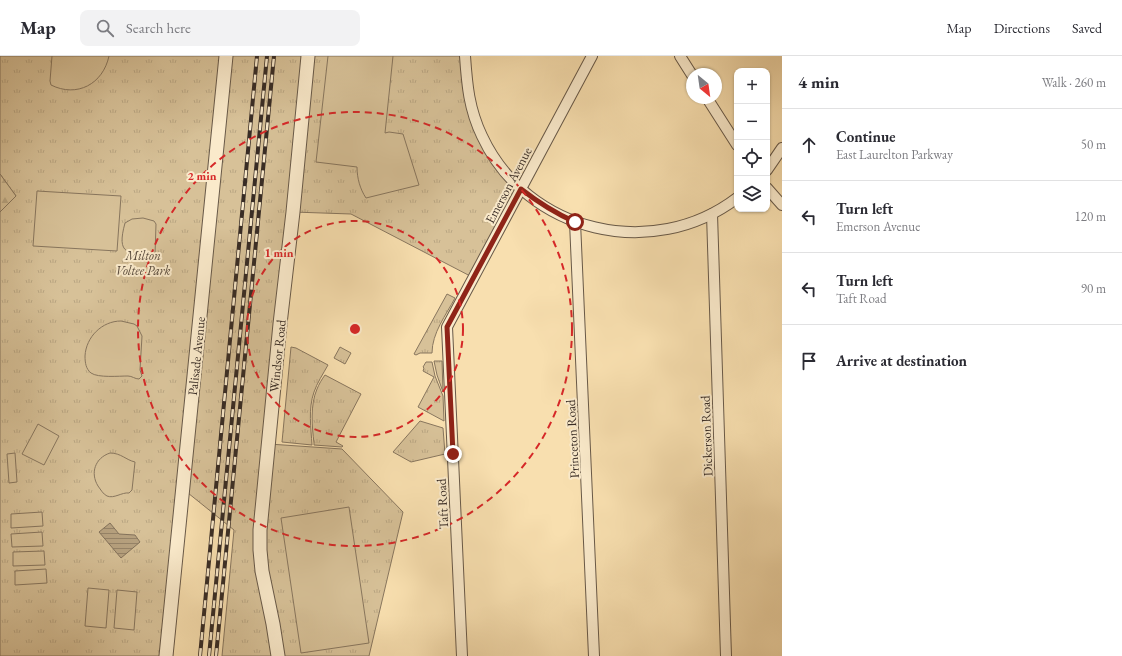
<!DOCTYPE html>
<html lang="en">
<head>
<meta charset="utf-8">
<style>
	:root { --surface:#fff; --page:#f2f2f3; --text:#2b2b33; --muted:#7c7c81; --line:#e1e1e2 }
	body { margin:0; font-family:"EB Garamond",serif; background:var(--page); color:var(--text) }
	.controls { position:absolute; right:12px; top:12px; display:grid; overflow:hidden; border-radius:8px; box-shadow:0 1px 3px #0004 }
	.controls button { width:36px; height:36px; display:grid; place-items:center; padding:0; border:0; border-bottom:1px solid var(--line); background:var(--surface); color:var(--text); font:20px sans-serif }
	.compass { position:absolute; left:686px; top:12px; width:36px; height:36px; border-radius:50%; background:var(--surface); box-shadow:0 1px 3px #0004; rotate:151deg }
	.stop { position:absolute; width:12px; height:12px; margin:-9px; border:3px solid #8f2418; border-radius:50%; background:#fff }
	.stop.end { background:#8f2418; border-color:#fff; box-shadow:0 1px 4px #0008 }
	.list { margin:0; padding:0; list-style:none }
	h2 { display:flex; justify-content:space-between; align-items:center; height:52px; margin:0; padding:0 16px; font-size:17px }
	h2 small { font-size:13px; font-weight:400; color:var(--muted) }
	.list li { display:grid; grid-template-columns:26px 1fr auto; gap:12px; align-items:center; box-sizing:border-box; height:72px; padding:0 16px; border-top:1px solid var(--line) }
	.list b { display:block; font-size:15px; white-space:nowrap }
	.list p { margin:0; font-size:13px; white-space:nowrap; color:var(--muted) }
	.list em { font-size:13px; font-style:normal; color:var(--muted) }
	.icon { flex:none; width:22px; height:22px; fill:none; stroke:currentColor; stroke-width:2; stroke-linecap:round; stroke-linejoin:round }
	.map { position:relative; flex:none; width:782px; height:600px; overflow:hidden }
	header { display:flex; align-items:center; gap:24px; box-sizing:border-box; height:56px; padding:0 20px; background:var(--surface); border-bottom:1px solid var(--line) }
	header strong { font-size:19px }
	nav { display:flex; gap:22px; margin-inline-start:auto; font-size:14px }
	.search { width:280px; height:36px; background:var(--page); display:flex; align-items:center; gap:10px; box-sizing:border-box; padding:0 14px; border-radius:8px; color:var(--muted); font-size:15px }
	main { display:flex }
	aside { flex:1; background:var(--surface) }
	.map>svg:first-child { display:block }
	.grass { fill:url(#grass-tufts); stroke:#88765e }
	.forest { fill:url(#forest-firs); stroke:#88765e }
	.pitch { fill:#d7c198; stroke:#88765e }
	.water { fill:url(#water-rules); stroke:#84735c }
	.lines { fill:none; stroke-linecap:round; stroke-linejoin:round }
	.minor-casing { stroke:#685948; stroke-width:12 }
	.tertiary-casing { stroke:#685948; stroke-width:15 }
	.minor { stroke:#faeacb; stroke-width:10 }
	.tertiary { stroke:#faeacb; stroke-width:13 }
	.rail-casing { stroke:#382c25; stroke-width:4 }
	.rail { stroke:#faeacb; stroke-width:2.5; stroke-dasharray:8; stroke-linecap:butt }
	.route { stroke:#8f2418; stroke-width:5 }
	.ring { fill:none; stroke:#d62828; stroke-width:2; stroke-dasharray:7 5 }
	.labels { text-anchor:middle; stroke-width:4; stroke-linejoin:round; paint-order:stroke }
	.street-label { font-size:13px; fill:#382c25; stroke:#faeacb }
	.park-label { font-size:13px; font-style:italic; fill:#584a3c; stroke:#faeacb }
	.centre { fill:#d62828; stroke:#faeacb; stroke-width:2 }
	.ring-label { font-size:12px; text-anchor:middle; font-weight:bold; fill:#d62828; stroke:#faeacb; stroke-width:4; stroke-linejoin:round; paint-order:stroke }
</style>
</head>
<body>
<header>
<strong>Map</strong>
<div class="search"><svg class="icon" aria-label="search" viewBox="0 0 24 24"><circle cx="10" cy="10" r="6"/><path d="M15 15l6 6"/></svg>Search here</div>
<nav><a>Map</a><a>Directions</a><a>Saved</a></nav>
</header>
<main>
<div class="map">
<svg width="782" height="600" viewBox="0 0 782 600">
	<defs>
		<pattern id="grass-tufts" width="24" height="20" patternUnits="userSpaceOnUse"><rect width="24" height="20" fill="#d7c198"/><path d="M3 7l-1-3M5 7V3M7 7l1-3M15 17l-1-3M17 17v-4M19 17l1-3" fill="none" stroke="#b9a683"/></pattern>
		<pattern id="forest-firs" width="22" height="20" patternUnits="userSpaceOnUse"><rect width="22" height="20" fill="#d7c198"/><path d="M5 1l3.5 6h-7zM16 11l3.5 6h-7z" fill="#b9a683"/></pattern>
		<pattern id="water-rules" width="6" height="5" patternUnits="userSpaceOnUse"><rect width="6" height="5" fill="#b7a280"/><path d="M0 2.5h6" fill="none" stroke="#968469"/></pattern>
	</defs>
	<rect width="100%" height="100%" fill="#f8dfaf"/>
	<filter id="stains"><feTurbulence type="fractalNoise" baseFrequency=".005" numOctaves="4"/><feColorMatrix values="0 0 0 0 .2 0 0 0 0 .09 0 0 0 0 .02 0 0 0 .5 -.17"/></filter>
	<radialGradient id="worn" r=".72"><stop offset=".6" stop-color="#630" stop-opacity="0"/><stop offset="1" stop-color="#630" stop-opacity=".3"/></radialGradient>
	<g class="grass">
		<path d="M 0,0 L 465,0 L 475,64 L 521,133 L 474,222 L 351,158 L 293,156 L 269,388 L 342,393 L 403,456 L 369,600 L 222,600 L 234,474 L 183,433 L 165,600 L 0,600 L 0,156 L 16,140 L 0,118 Z"/>
		<path d="M 447,238 L 455,242 C 446,259 432,277 432,297 L 420,297 L 416,299 L 414,298 Z"/>
		<path d="M 291,291 L 296,292 L 328,309 C 323,318 317,327 314,336 C 308,353 311,372 312,389 L 282,386 Z"/>
		<path d="M 340,291 L 351,297 L 345,308 L 334,302 Z"/>
		<path d="M 434,305 L 442,305 L 443,336 L 437,319 Z"/>
		<path d="M 426,306 L 432,306 L 435,320 L 443,340 L 444,365 L 418,351 L 434,321 L 423,315 L 424,312 L 423,311 Z"/>
		<path d="M 325,319 L 361,338 L 336,386 L 343,390 L 342,391 L 314,389 L 314,387 C 312,371 310,349 317,333 C 319,328 322,323 325,319 Z"/>
		<path d="M 420,365 L 443,372 L 445,398 L 411,406 L 393,396 Z"/>
	</g>
	<path class="forest" d="M 0,118 L 16,140 L 0,156 Z"/>
	<g class="pitch">
		<path d="M 52,0 L 109,0 C 103,28 77,42 51,29 L 50,25 Z"/>
		<path d="M 328,0 L 393,0 L 385,77 L 389,76 L 403,78 L 419,129 L 366,142 C 360,133 357,122 357,111 L 316,106 Z"/>
		<path d="M 37,135 L 121,140 L 117,195 L 33,190 Z"/>
		<path d="M 143,162 L 154,165 L 156,168 L 155,199 C 128,197 116,200 125,167 L 132,163 Z"/>
		<path d="M 121,265 L 134,268 L 137,270 L 142,280 L 140,314 L 142,320 L 139,323 C 135,323 132,320 128,320 C 119,320 98,322 91,317 C 86,313 85,307 85,300 C 86,281 102,265 121,265 Z"/>
		<path d="M 38,368 L 59,380 L 44,409 L 22,398 Z"/>
		<path d="M 15,397 L 17,426 L 9,427 L 7,398 Z"/>
		<path d="M 110,397 C 121,397 126,404 135,406 L 132,434 L 129,437 C 122,436 114,443 107,440 C 103,438 101,434 98,430 C 90,417 95,402 110,397 Z"/>
		<path d="M 349,451 L 369,587 L 301,597 L 281,462 Z"/>
		<path d="M 42,456 L 43,470 L 11,472 L 11,458 Z"/>
		<path d="M 42,476 L 43,490 L 12,491 L 11,478 Z"/>
		<path d="M 44,495 L 45,509 L 13,510 L 13,496 Z"/>
		<path d="M 46,513 L 47,527 L 15,529 L 15,515 Z"/>
		<path d="M 88,532 L 109,534 L 106,572 L 85,570 Z"/>
		<path d="M 117,534 L 137,536 L 134,574 L 114,572 Z"/>
	</g>
	<path class="water" d="M 110,467 L 119,478 L 135,479 L 140,486 L 121,502 L 99,476 Z"/>
	<g class="lines">
		<g class="minor-casing">
			<g id="minor">
				<path d="M 465,0 C 467,29 469,53 482,80 C 527,177 653,206 737,142"/>
				<path d="M 680,0 L 692,19"/>
				<path d="M 707,42 L 737,89"/>
				<path d="M 767,114 L 782,92"/>
				<path d="M 767,132 L 782,149"/>
				<path d="M 712,158 L 726,600"/>
				<path d="M 575,166 L 594,600"/>
				<path d="M 462,600 L 447,271 L 592,0"/>
			</g>
		</g>
		<g class="tertiary-casing">
			<g id="tertiary">
				<path d="M 166,600 L 226,0"/>
				<path d="M 278,600 L 273,568 L 262,515 L 260,494 L 260,474 L 280,268 L 293,156 L 308,0"/>
			</g>
		</g>
		<use href="#minor" class="minor"/>
		<use href="#tertiary" class="tertiary"/>
		<g class="rail-casing">
			<g id="rail">
				<path d="M 200,600 L 257,0"/>
				<path d="M 209,600 L 267,0"/>
				<path d="M 216,600 L 274,0"/>
			</g>
		</g>
		<use href="#rail" class="rail"/>
	</g>
	<g class="lines">
		<path class="route" d="M 453,398 L 447,271 L 521,133 C 539,147 555,157 575,166"/>
	</g>
	<g class="ring">
		<circle cx="355" cy="273" r="108"/>
		<circle cx="355" cy="273" r="217"/>
	</g>
	<g class="labels">
		<g class="street-label">
			<text transform="translate(508 129) rotate(-62)" y="5">Emerson Avenue</text>
			<text transform="translate(196 300) rotate(-84)" y="5">Palisade Avenue</text>
			<text transform="translate(277 300) rotate(-84)" y="5">Windsor Road</text>
			<text transform="translate(706 380) rotate(-92)" y="5">Dickerson Road</text>
			<text transform="translate(572 383) rotate(-93)" y="5">Princeton Road</text>
			<text transform="translate(442 448) rotate(-93)" y="5">Taft Road</text>
		</g>
		<g class="park-label">
			<text x="143" y="204">Milton<tspan x="143" dy="15">Voltee Park</tspan></text>
		</g>
	</g>
	<circle cx="355" cy="273" r="6" class="centre"/>
	<g class="ring-label">
		<text x="202" y="124">2 min</text>
		<text x="279" y="201">1 min</text>
	</g>
	<rect width="100%" height="100%" filter="url(#stains)"/>
	<rect width="100%" height="100%" fill="url(#worn)"/>
</svg>
<div class="controls">
<button>+</button>
<button>−</button>
<button><svg class="icon" aria-label="locate" viewBox="0 0 24 24"><circle cx="12" cy="12" r="6"/><path d="M12 2v4M12 18v4M2 12h4M18 12h4"/></svg></button>
<button><svg class="icon" aria-label="layers" viewBox="0 0 24 24"><path d="M12 4l9 5-9 5-9-5zM3 14l9 5 9-5"/></svg></button>
</div>
<svg class="compass" viewBox="-18 -18 36 36"><path d="M0-13l5 13h-10z" fill="#e53935"/><path d="M0 13l5-13h-10z" fill="#7c7c81"/></svg>
<div class="stop" style="left:575px;top:166px"></div>
<div class="stop end" style="left:453px;top:398px"></div>
</div>
<aside>
<h2>4 min<small>Walk · 260 m</small></h2>
<ul class="list">
<li><svg class="icon" aria-label="ahead" viewBox="0 0 24 24"><path d="M12 20V5M6 11l6-6 6 6"/></svg><div><b>Continue</b><p>East Laurelton Parkway</p></div><em>50 m</em></li>
<li><svg class="icon" aria-label="left" viewBox="0 0 24 24"><path d="M17 20v-9H6M10 6l-5 5 5 5"/></svg><div><b>Turn left</b><p>Emerson Avenue</p></div><em>120 m</em></li>
<li><svg class="icon" aria-label="left" viewBox="0 0 24 24"><path d="M17 20v-9H6M10 6l-5 5 5 5"/></svg><div><b>Turn left</b><p>Taft Road</p></div><em>90 m</em></li>
<li><svg class="icon" aria-label="arrive" viewBox="0 0 24 24"><path d="M6 21V4h12l-3 4 3 4H6"/></svg><div><b>Arrive at destination</b></div></li>
</ul>
</aside>
</main>
</body>
</html>
